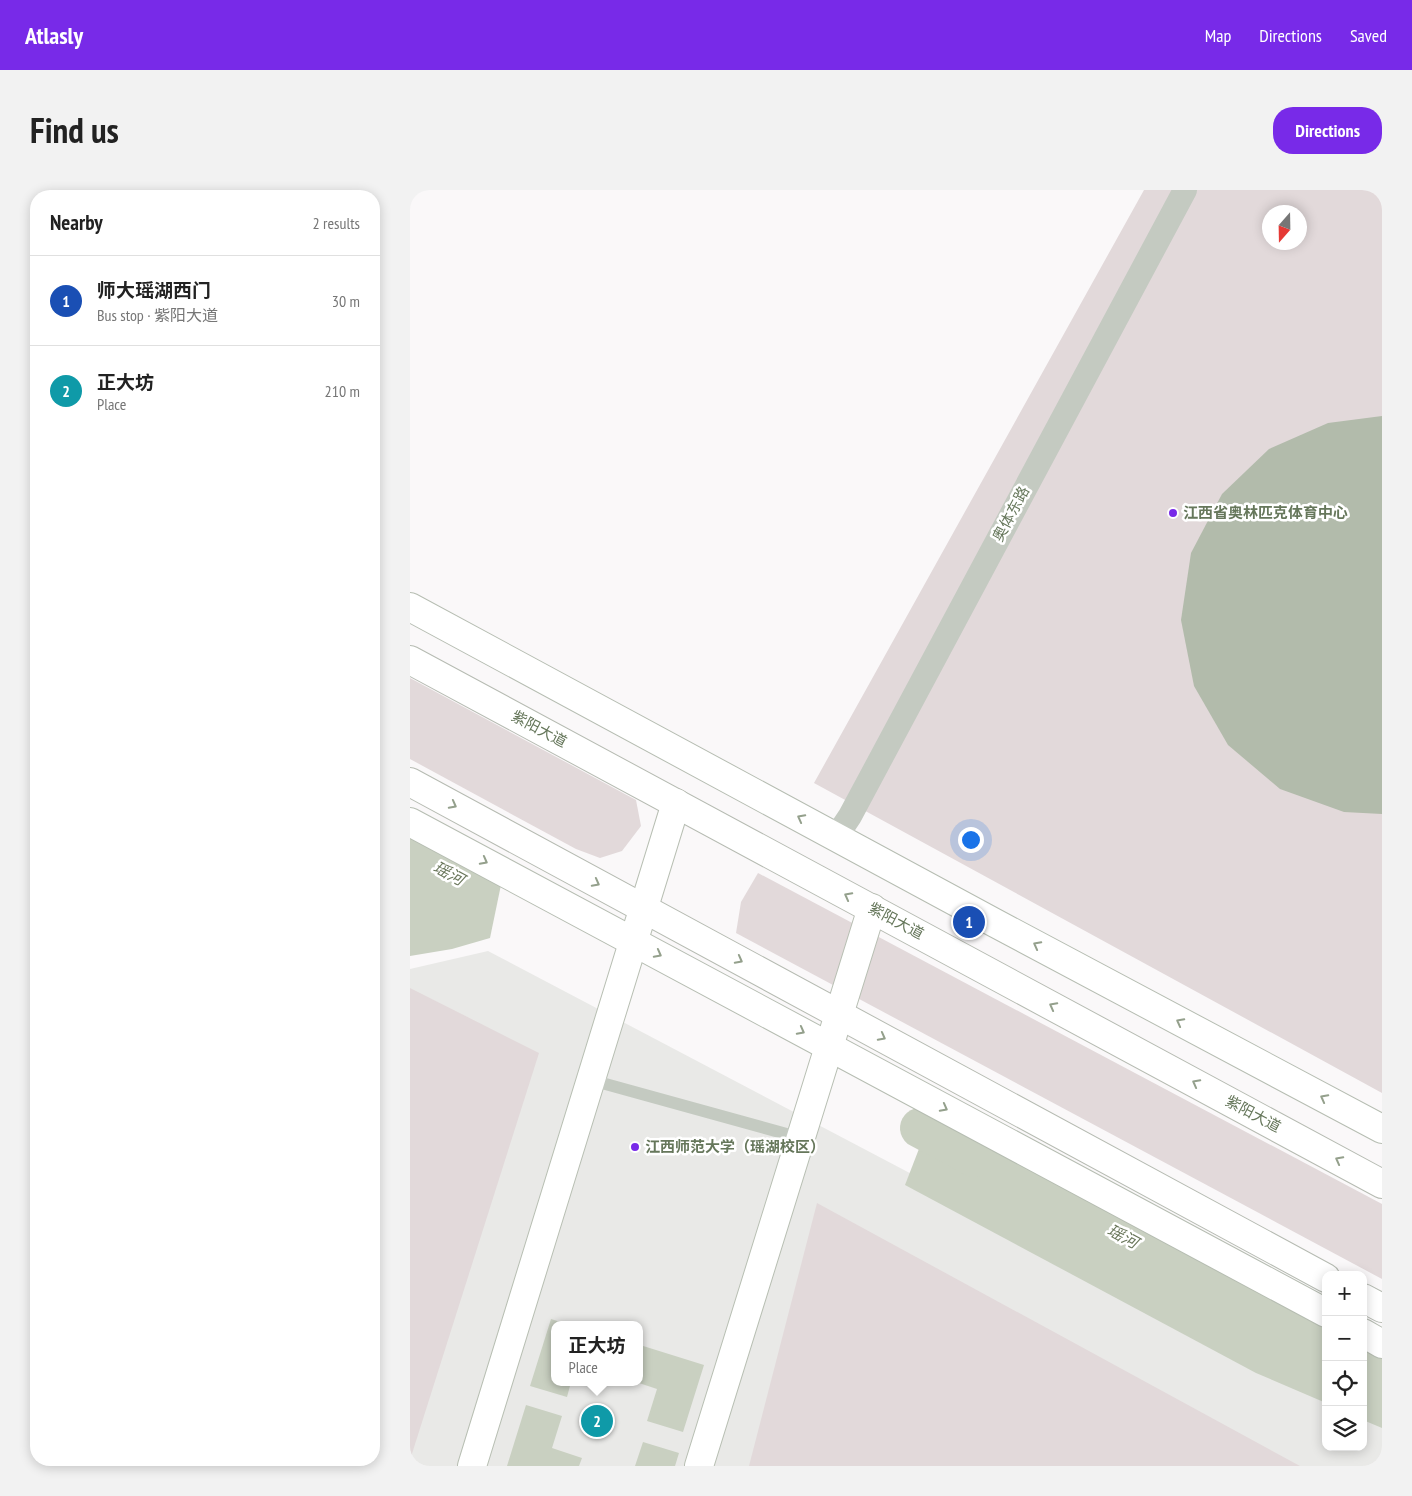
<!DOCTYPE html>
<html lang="en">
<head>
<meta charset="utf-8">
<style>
	:root { --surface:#fff; --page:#f2f2f2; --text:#222; --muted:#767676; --line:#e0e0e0; --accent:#782ae8 }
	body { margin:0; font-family:"PT Sans Narrow","Noto Sans SC",sans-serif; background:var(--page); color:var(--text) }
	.controls { position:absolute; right:15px; bottom:15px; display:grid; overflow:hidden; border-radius:10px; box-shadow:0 2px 12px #0003 }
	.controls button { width:45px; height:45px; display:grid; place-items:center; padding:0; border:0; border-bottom:1px solid var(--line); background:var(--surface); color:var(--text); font:25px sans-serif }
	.compass { position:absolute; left:852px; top:15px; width:45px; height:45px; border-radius:50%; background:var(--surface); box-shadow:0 2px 12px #0003; rotate:200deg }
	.you { position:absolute; left:560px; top:649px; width:18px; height:18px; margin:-12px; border:4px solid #fff; border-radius:50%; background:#1a73e8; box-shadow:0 0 0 8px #1a73e833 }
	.badge { display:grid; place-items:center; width:32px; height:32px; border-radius:50%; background:var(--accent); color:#fff; font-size:16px; font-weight:700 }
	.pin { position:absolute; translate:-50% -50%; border:2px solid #fff; box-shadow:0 1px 5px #0006 }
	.popup { position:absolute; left:141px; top:1131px; width:92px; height:65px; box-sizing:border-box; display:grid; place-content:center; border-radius:10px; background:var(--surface); filter:drop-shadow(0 1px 4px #0005); font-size:16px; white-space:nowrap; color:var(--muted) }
	.popup b { font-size:19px; color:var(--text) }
	.popup::after { content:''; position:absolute; left:50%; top:100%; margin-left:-10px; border:10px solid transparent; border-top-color:var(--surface) }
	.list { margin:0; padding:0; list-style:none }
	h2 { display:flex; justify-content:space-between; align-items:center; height:65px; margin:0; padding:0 20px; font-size:21px }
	h2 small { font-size:16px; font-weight:400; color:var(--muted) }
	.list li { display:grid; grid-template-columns:32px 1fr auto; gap:15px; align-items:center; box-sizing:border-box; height:90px; padding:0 20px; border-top:1px solid var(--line) }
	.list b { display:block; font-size:19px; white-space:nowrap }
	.list p { margin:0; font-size:16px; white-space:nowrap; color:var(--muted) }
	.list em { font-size:16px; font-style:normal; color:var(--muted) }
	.icon { flex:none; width:28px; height:28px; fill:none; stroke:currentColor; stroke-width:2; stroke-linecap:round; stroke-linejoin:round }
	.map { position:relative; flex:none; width:972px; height:1276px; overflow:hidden; border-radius:20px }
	header { display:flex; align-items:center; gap:30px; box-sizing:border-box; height:70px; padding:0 25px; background:var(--accent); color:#fff }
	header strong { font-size:24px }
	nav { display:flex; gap:28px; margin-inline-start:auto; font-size:18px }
	.intro { display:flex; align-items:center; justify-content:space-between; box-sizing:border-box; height:120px; padding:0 30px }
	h1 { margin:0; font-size:35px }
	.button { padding:12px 22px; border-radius:20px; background:var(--accent); color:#fff; font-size:18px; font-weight:700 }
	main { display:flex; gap:30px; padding:0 30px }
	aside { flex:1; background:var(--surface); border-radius:20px; box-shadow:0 2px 12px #0003 }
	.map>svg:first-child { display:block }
	.built { fill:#e9e9e7; fill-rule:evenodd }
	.green { fill:#e2d9da; fill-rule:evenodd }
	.water { fill:#c9d0c1 }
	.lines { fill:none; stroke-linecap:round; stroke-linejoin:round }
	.river { stroke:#c9d0c1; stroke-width:40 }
	.building { fill:#b2bbab }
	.secondary-casing { stroke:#b8bfb3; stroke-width:30 }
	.primary-casing { stroke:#b6bdb2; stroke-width:30 }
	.highway-casing { stroke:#b6bbb2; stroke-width:30 }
	.lane { stroke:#c4cac1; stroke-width:12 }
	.street { stroke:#c4cac1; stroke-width:24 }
	.secondary { stroke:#fff; stroke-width:28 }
	.primary { stroke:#fff; stroke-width:28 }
	.highway { stroke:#fff; stroke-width:28 }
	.oneway { stroke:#94a08c }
	.poi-dot { fill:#782ae8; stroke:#fff; stroke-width:2 }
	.labels { text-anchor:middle; stroke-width:5; stroke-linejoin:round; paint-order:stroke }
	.poi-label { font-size:15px; font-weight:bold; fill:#66775b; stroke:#fff; text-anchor:start }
	.street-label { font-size:15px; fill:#66775b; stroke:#fff }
	.water-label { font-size:16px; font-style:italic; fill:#69765a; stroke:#fff }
</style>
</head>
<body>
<header>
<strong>Atlasly</strong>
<nav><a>Map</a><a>Directions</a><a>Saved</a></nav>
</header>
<div class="intro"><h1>Find us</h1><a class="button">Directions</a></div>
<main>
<aside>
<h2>Nearby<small>2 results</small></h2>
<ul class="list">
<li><span class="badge" style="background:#1a4fb4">1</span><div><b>师大瑶湖西门</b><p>Bus stop · 紫阳大道</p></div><em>30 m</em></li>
<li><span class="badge" style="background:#0f9aa8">2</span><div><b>正大坊</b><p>Place</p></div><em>210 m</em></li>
</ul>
</aside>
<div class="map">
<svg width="972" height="1276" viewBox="0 0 972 1276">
	<rect width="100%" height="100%" fill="#faf8f9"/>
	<path class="built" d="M 78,761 L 916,1202 L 916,1257 L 953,1257 L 953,1222 L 972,1232 L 972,1276 L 0,1276 L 0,779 ZM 144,1135 L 230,1135 L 230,1192 L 144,1192 Z"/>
	<g class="green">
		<path d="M 734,0 L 972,0 L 972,903 L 404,593 ZM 859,22 L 889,22 L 889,52 L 859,52 Z"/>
		<path d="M 0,488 L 226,610 L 231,636 L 212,661 L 190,668 L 166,659 L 0,569 Z"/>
		<path d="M 348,683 L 972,1014 L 972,1089 L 326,743 L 331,712 Z"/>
		<path d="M 0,798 L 129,863 L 0,1270 Z"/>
		<path d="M 407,1013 L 890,1276 L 339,1276 Z"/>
	</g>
	<g class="water">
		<path d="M 0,641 L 92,690 L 80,748 L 42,759 L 0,766 Z"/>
		<path d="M 524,920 L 916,1131 L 916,1213 L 846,1183 L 495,995 Z"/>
		<path d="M 141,1129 L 160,1135 L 144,1135 L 144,1192 L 161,1192 L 157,1207 L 120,1196 Z"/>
		<path d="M 953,1151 L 972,1161 L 972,1238 L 953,1230 Z"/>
		<path d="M 230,1155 L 294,1175 L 273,1242 L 237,1231 L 247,1199 L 226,1192 L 230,1192 Z"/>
		<path d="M 116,1215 L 152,1226 L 142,1258 L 172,1268 L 169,1276 L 97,1276 Z"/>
		<path d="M 233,1252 L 269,1263 L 265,1276 L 225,1276 Z"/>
	</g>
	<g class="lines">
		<path class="river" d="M 510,938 L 564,967"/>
	</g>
	<path class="building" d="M 972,226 L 972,624 L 934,622 L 870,599 L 818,555 L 784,496 L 771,430 L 781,363 L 812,304 L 859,259 L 918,233 Z"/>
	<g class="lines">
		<g class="secondary-casing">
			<g id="secondary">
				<path d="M 62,1276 L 266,613"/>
				<path d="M 289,1276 L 462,718"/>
			</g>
		</g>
		<g class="primary-casing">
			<g id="primary">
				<path d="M 0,417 L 585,733 L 972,939"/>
				<path d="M 0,632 L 916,1123"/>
				<path d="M 953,1143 L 972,1154"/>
			</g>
		</g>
		<g class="highway-casing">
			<g id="highway">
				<path d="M 0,470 L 972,994"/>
				<path d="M 0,592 L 916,1088"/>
				<path d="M 953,1108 L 972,1118"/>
			</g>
		</g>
		<path class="lane" d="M 181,890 L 391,948"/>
		<path class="street" d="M 426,647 L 440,626 L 775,0"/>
		<use href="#secondary" class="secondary"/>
		<use href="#primary" class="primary"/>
		<use href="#highway" class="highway"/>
	</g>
	<defs><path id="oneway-chevron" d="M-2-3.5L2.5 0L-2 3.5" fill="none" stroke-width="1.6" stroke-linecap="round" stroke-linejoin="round" transform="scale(1.25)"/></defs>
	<g class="oneway">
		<use href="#oneway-chevron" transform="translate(43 615) rotate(28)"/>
		<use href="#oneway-chevron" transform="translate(391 628) rotate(-152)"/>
		<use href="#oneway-chevron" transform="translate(74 671) rotate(28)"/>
		<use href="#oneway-chevron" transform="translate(186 693) rotate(28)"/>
		<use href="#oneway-chevron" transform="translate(438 706) rotate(-152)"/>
		<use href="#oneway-chevron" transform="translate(627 755) rotate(-152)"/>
		<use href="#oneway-chevron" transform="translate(248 764) rotate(28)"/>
		<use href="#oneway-chevron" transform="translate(329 770) rotate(28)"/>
		<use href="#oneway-chevron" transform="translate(643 816) rotate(-152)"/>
		<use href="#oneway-chevron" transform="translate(770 832) rotate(-152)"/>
		<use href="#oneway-chevron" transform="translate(391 841) rotate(28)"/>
		<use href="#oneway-chevron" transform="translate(472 847) rotate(28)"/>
		<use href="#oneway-chevron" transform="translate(786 893) rotate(-152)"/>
		<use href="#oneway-chevron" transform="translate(914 908) rotate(-152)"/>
		<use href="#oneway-chevron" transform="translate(534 918) rotate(28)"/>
		<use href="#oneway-chevron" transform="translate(929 970) rotate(-152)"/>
	</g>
	<g class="poi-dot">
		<circle cx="763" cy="323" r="5"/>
		<circle cx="225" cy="957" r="5"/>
	</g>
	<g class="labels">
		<g class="poi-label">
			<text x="773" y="328">江西省奥林匹克体育中心</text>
			<text x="235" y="962">江西师范大学（瑶湖校区）</text>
		</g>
		<g class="street-label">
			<text transform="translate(601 324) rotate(-62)" y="5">奥体东路</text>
			<text transform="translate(129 539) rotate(28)" y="5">紫阳大道</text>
			<text transform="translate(486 731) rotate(28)" y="5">紫阳大道</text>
			<text transform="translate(843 924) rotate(28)" y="5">紫阳大道</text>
		</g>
		<g class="water-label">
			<text transform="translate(39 683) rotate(28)" y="6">瑶河</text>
			<text transform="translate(713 1046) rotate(28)" y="6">瑶河</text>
		</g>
	</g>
</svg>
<div class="controls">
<button>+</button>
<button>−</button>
<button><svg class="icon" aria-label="locate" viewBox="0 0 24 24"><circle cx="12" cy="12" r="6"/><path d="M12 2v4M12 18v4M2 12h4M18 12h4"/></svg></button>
<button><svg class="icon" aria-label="layers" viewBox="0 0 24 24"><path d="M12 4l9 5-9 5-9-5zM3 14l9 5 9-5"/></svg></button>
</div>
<svg class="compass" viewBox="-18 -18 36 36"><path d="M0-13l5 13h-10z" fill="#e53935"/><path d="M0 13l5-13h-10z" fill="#767676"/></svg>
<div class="you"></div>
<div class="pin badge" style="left:559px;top:732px;background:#1a4fb4">1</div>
<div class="pin badge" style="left:187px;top:1231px;background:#0f9aa8">2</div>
<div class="popup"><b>正大坊</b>Place</div>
</div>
</main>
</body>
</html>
